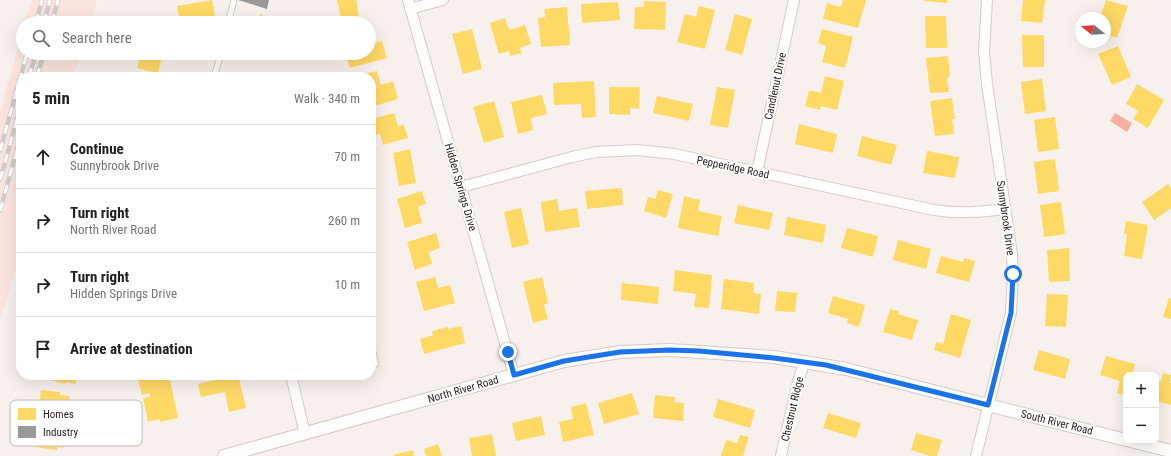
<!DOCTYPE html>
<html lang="en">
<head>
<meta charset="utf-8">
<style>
	:root { --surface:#fff; --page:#f6f6f6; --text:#202124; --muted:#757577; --line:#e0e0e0 }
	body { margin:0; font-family:"Roboto Condensed",sans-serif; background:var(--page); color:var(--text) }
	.controls { position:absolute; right:12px; bottom:12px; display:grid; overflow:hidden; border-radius:8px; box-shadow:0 4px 16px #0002 }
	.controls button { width:36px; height:36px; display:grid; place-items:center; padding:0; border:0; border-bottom:1px solid var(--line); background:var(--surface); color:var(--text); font:20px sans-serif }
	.compass { position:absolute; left:1075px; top:12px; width:36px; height:36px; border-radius:50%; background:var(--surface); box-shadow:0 4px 16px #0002; rotate:288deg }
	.stop { position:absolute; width:12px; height:12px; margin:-9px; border:3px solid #1a73e8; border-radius:50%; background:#fff }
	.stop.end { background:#1a73e8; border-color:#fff; box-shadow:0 1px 4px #0008 }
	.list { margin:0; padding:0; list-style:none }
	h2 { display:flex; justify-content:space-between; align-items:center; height:52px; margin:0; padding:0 16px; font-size:17px }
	h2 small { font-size:13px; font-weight:400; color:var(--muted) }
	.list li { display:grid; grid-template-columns:26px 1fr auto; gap:12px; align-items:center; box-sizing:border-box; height:64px; padding:0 16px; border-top:1px solid var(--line) }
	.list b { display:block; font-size:15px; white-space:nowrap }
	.list p { margin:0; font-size:13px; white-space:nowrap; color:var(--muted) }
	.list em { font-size:13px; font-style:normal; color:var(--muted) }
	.icon { flex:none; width:22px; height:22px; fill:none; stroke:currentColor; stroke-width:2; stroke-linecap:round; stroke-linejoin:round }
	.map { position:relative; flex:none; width:1171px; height:456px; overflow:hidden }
	.search { position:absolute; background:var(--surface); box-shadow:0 4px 16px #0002; left:16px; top:16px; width:360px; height:44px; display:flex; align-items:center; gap:10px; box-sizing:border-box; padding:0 14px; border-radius:22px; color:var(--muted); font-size:15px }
	.panel { position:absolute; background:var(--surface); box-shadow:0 4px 16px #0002; left:16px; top:72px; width:360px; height:308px; border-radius:16px }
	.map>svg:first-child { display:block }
	.built { fill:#fce4de }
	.water { fill:#f9b0a1 }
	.homes { fill:#ffd966 }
	.industry { fill:#999 }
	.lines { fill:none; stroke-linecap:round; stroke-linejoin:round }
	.service-casing { stroke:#d5cbc8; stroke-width:7 }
	.minor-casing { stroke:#d5cbc8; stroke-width:12 }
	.tertiary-casing { stroke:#d5cbc8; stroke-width:14 }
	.service { stroke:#fefdfc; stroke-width:5 }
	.minor { stroke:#fefdfc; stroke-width:10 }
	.tertiary { stroke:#fefdfc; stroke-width:12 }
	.rail-casing { stroke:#cfcccb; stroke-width:4.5 }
	.rail { stroke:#fff; stroke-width:3; stroke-dasharray:9; stroke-linecap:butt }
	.route { stroke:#1a73e8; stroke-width:5 }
	.labels { text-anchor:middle; stroke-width:4; stroke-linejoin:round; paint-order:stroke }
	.street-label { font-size:11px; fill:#291c1a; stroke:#fff }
	.key { fill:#fff; stroke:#bfbbba; stroke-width:1 }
	.key-label { font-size:11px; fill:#291c1a }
</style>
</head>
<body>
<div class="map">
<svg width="1171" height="456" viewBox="0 0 1171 456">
	<rect width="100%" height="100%" fill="#f8f0ed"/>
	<g class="built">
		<path d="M 32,0 L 97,0 L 90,23 L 25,23 Z"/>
		<path d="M 23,30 L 23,53 L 81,53 L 73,77 L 21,77 L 21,251 L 0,321 L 0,112 Z"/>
	</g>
	<path class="water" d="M 1115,113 L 1132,123 L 1127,132 L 1110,121 Z"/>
	<g class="homes">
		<path d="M 212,0 L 216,21 L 205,23 L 180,23 L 177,6 Z"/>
		<path d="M 337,0 L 359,0 L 356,1 L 360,22 L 342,23 Z"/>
		<path d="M 843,0 L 866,0 L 858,28 L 823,19 L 827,3 L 841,7 Z"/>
		<path d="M 924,0 L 947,0 L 947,3 L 924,1 Z"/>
		<path d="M 1023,0 L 1045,0 L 1042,23 L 1021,21 Z"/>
		<path d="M 1106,0 L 1128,6 L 1117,38 L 1105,34 L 1105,18 L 1100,18 Z"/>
		<path d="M 644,1 L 666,2 L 665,30 L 634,29 L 635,7 L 644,7 Z"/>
		<path d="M 618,2 L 620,20 L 582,23 L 581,4 Z"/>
		<path d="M 699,6 L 715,10 L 705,49 L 677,42 L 685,14 L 696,17 Z"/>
		<path d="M 567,7 L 570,45 L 541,47 L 538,18 L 545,17 L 544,9 Z"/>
		<path d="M 261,14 L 269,23 L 251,23 Z"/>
		<path d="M 735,14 L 752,19 L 742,55 L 725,50 Z"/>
		<path d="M 925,16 L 946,16 L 947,48 L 926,48 Z"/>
		<path d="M 505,18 L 509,30 L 525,25 L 531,44 L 520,48 L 522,53 L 510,56 L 509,51 L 499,54 L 490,23 Z"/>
		<path d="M 472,29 L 482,69 L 463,74 L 452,34 Z"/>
		<path d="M 822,29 L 853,37 L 845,68 L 822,62 L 826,46 L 818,43 Z"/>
		<path d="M 1022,35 L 1044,35 L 1044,67 L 1023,67 Z"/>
		<path d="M 382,41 L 387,58 L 350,68 L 345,53 L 369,53 L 369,44 Z"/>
		<path d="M 1118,46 L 1131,77 L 1112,85 L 1098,54 Z"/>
		<path d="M 141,53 L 163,53 L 158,73 L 137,68 Z"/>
		<path d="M 948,56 L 950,77 L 947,77 L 949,92 L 930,93 L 926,58 Z"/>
		<path d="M 377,71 L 381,85 L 393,81 L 398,99 L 371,107 L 371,77 L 364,77 L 363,74 Z"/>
		<path d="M 825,76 L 844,81 L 837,110 L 821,106 L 820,110 L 805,106 L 809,90 L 821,93 Z"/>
		<path d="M 1042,79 L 1046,111 L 1025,114 L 1021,82 Z"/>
		<path d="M 594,81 L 596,117 L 582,118 L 581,104 L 554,105 L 553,83 Z"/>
		<path d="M 1137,84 L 1164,100 L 1148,128 L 1133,119 L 1138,111 L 1126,104 Z"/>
		<path d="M 609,87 L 640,87 L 639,109 L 630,108 L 630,115 L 609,114 Z"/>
		<path d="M 717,87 L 735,90 L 728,128 L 710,125 Z"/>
		<path d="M 542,95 L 547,114 L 531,118 L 533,130 L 518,134 L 511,102 Z"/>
		<path d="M 657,96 L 693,104 L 689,121 L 653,113 Z"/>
		<path d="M 952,98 L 955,119 L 952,119 L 954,134 L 935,136 L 930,101 Z"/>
		<path d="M 494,101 L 504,137 L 484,143 L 473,107 Z"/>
		<path d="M 394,113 L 398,126 L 404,125 L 408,138 L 383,145 L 380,134 L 376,135 L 371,119 Z"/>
		<path d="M 1055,117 L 1059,149 L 1038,152 L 1034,120 Z"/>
		<path d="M 799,124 L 837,134 L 833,153 L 795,144 Z"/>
		<path d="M 862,136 L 897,145 L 891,165 L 857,156 Z"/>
		<path d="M 410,149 L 416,183 L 399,186 L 393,153 Z"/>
		<path d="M 927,151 L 959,157 L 955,178 L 923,173 Z"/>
		<path d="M 1055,159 L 1059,191 L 1038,194 L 1034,162 Z"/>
		<path d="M 1168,184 L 1171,188 L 1171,208 L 1154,220 L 1142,202 Z"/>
		<path d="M 622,188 L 623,205 L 587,209 L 585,191 Z"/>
		<path d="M 658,190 L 673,194 L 666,218 L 644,211 L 648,197 L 655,199 Z"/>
		<path d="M 422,191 L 426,204 L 418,207 L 422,223 L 405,228 L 397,199 Z"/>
		<path d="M 684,196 L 700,200 L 698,211 L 722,216 L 718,236 L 678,228 Z"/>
		<path d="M 557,199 L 559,211 L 577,208 L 580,227 L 545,232 L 541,202 Z"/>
		<path d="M 1061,202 L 1065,234 L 1044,237 L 1040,205 Z"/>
		<path d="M 738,205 L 773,213 L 769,230 L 734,223 Z"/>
		<path d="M 521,208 L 529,244 L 512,248 L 504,212 Z"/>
		<path d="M 787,217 L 826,225 L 823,243 L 784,235 Z"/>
		<path d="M 1126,221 L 1148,225 L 1142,259 L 1124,256 L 1127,234 L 1124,234 Z"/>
		<path d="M 847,228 L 878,236 L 873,257 L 841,248 Z"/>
		<path d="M 436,233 L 440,248 L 429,252 L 432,264 L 415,270 L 407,242 Z"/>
		<path d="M 898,240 L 931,249 L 926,269 L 893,260 Z"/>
		<path d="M 1069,248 L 1070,281 L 1049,282 L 1047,250 Z"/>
		<path d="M 941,256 L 963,262 L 964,258 L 975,261 L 969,282 L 936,273 Z"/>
		<path d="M 675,270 L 712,275 L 709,308 L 694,307 L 696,294 L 673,291 Z"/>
		<path d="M 435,277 L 438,288 L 450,285 L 455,303 L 424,311 L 416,282 Z"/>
		<path d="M 542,277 L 548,303 L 544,305 L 548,319 L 533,323 L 523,282 Z"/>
		<path d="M 724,279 L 754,283 L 753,293 L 761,294 L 759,314 L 721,309 Z"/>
		<path d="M 622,283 L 659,287 L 658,304 L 621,300 Z"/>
		<path d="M 777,291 L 797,293 L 795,312 L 775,311 Z"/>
		<path d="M 1047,294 L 1068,295 L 1066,327 L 1045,326 Z"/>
		<path d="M 833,296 L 865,305 L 859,327 L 847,323 L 848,319 L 828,313 Z"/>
		<path d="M 1169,298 L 1171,298 L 1171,319 L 1163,317 Z"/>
		<path d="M 890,309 L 899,311 L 898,314 L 918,320 L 912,340 L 883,332 Z"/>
		<path d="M 951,314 L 971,320 L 960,358 L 934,350 L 936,342 L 943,344 Z"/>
		<path d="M 461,326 L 465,343 L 424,354 L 420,339 L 433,335 L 432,331 L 448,327 L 448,329 Z"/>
		<path d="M 1039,350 L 1070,359 L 1065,379 L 1033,370 Z"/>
		<path d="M 1106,356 L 1135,364 L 1132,375 L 1126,375 L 1126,395 L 1117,393 L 1120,381 L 1100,375 Z"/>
		<path d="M 1163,373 L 1171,375 L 1170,383 L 1171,383 L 1171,405 L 1156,401 L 1156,380 L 1161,381 Z"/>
		<path d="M 44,375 L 77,375 L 75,384 L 66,382 L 65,384 L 43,378 Z"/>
		<path d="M 137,375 L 169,375 L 178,418 L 160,422 L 160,419 L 148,422 L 143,398 L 150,397 L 150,393 L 142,395 Z"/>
		<path d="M 234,375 L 238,375 L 246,408 L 229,412 L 225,392 L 201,397 L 198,384 Z"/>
		<path d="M 329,375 L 346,375 L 346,376 L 330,379 Z"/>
		<path d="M 41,390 L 60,392 L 60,395 L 70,396 L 67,420 L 57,419 L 56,422 L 67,423 L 64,448 L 57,447 L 57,450 L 34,447 Z"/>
		<path d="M 632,393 L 639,414 L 604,424 L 598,403 Z"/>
		<path d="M 655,395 L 675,397 L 674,402 L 684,403 L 683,421 L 653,418 Z"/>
		<path d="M 718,399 L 755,410 L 750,428 L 713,417 Z"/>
		<path d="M 586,403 L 594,435 L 563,442 L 559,422 L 573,419 L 571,407 Z"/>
		<path d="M 828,413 L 861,423 L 856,438 L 823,428 Z"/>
		<path d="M 541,416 L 545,435 L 516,441 L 512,423 Z"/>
		<path d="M 916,433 L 942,440 L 937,456 L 930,456 L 911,450 Z"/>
		<path d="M 492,434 L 496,456 L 472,456 L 469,438 Z"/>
		<path d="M 740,435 L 749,437 L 743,456 L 721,456 L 726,440 L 737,443 Z"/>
		<path d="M 438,444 L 442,456 L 426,456 L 424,449 Z"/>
		<path d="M 413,450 L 414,456 L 393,456 L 393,455 Z"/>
	</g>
	<path class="industry" d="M 238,0 L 269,0 L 267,9 Z"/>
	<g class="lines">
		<g class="service-casing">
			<g id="service">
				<path d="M 228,23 L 234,0"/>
				<path d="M 214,77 L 221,53"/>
				<path d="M 371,345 L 376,364"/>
			</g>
		</g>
		<g class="minor-casing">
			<g id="minor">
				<path d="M 408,0 L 514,375"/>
				<path d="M 410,9 L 443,0"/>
				<path d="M 757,172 L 794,0"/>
				<path d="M 461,187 L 572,157 L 596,152 L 638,150 L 674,154 L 934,210 C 960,214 980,212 1005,209"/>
				<path d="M 291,375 L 305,434"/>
				<path d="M 781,456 L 797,386 L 804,362"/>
				<path d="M 976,456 L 1011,313 L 1013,274 L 1012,255 L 987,84 L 984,51 L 987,0"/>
			</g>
		</g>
		<g class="tertiary-casing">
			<g id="tertiary">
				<path d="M 1131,441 L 1171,451"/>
				<path d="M 224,456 L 564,361 L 620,352 L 670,350 L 774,357 L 846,369 L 1126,440"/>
			</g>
		</g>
		<use href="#service" class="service"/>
		<use href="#minor" class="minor"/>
		<use href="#tertiary" class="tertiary"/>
		<g class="rail-casing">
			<g id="rail">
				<path d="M 36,23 L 42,0"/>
				<path d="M 44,23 L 50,0"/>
				<path d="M 52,23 L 58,0"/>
				<path d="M 29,77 L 36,53"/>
				<path d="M 37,77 L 44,53"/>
				<path d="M 0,151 L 27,53"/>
				<path d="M 0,180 L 21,105"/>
				<path d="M 0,211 L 21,135"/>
			</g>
		</g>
		<use href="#rail" class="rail"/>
	</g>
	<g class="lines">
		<path class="route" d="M 508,352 L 514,375 L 564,361 L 620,352 L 670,350 L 699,351 L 774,358 L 826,365 L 988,405 L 1011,313 L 1013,274"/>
	</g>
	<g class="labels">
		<g class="street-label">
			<text transform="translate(775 86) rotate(-78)" y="4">Candlenut Drive</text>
			<text transform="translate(733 167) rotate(12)" y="4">Pepperidge Road</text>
			<text transform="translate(461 187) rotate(74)" y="4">Hidden Springs Drive</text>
			<text transform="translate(1006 218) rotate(82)" y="4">Sunnybrook Drive</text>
			<text transform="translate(463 389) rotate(-16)" y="4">North River Road</text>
			<text transform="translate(792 409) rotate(-77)" y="4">Chestnut Ridge</text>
			<text transform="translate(1057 422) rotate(14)" y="4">South River Road</text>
		</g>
	</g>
	<rect x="10" y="400" width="132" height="46" rx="6" class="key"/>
	<rect x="18" y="408" width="18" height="12" fill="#ffd966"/>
	<rect x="18" y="426" width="18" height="12" fill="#999"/>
	<g class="key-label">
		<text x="43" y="418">Homes</text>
		<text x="43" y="436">Industry</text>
	</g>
</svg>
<div class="controls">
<button>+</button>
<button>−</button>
</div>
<svg class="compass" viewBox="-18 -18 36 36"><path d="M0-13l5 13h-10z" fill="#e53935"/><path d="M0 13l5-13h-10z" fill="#757577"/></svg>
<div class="stop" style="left:1013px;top:274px"></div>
<div class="stop end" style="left:508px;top:352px"></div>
<div class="search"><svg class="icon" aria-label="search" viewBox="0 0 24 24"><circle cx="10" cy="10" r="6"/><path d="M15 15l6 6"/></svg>Search here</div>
<section class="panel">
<h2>5 min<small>Walk · 340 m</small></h2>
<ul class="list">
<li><svg class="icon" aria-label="ahead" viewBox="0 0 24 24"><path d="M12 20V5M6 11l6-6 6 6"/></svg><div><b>Continue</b><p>Sunnybrook Drive</p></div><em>70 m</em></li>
<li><svg class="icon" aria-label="right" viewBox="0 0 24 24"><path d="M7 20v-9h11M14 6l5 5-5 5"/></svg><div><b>Turn right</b><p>North River Road</p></div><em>260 m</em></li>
<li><svg class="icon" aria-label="right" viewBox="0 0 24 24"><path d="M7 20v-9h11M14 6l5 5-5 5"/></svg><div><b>Turn right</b><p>Hidden Springs Drive</p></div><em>10 m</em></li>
<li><svg class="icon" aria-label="arrive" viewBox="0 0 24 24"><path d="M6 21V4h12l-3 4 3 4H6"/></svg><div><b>Arrive at destination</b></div></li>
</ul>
</section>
</div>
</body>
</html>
